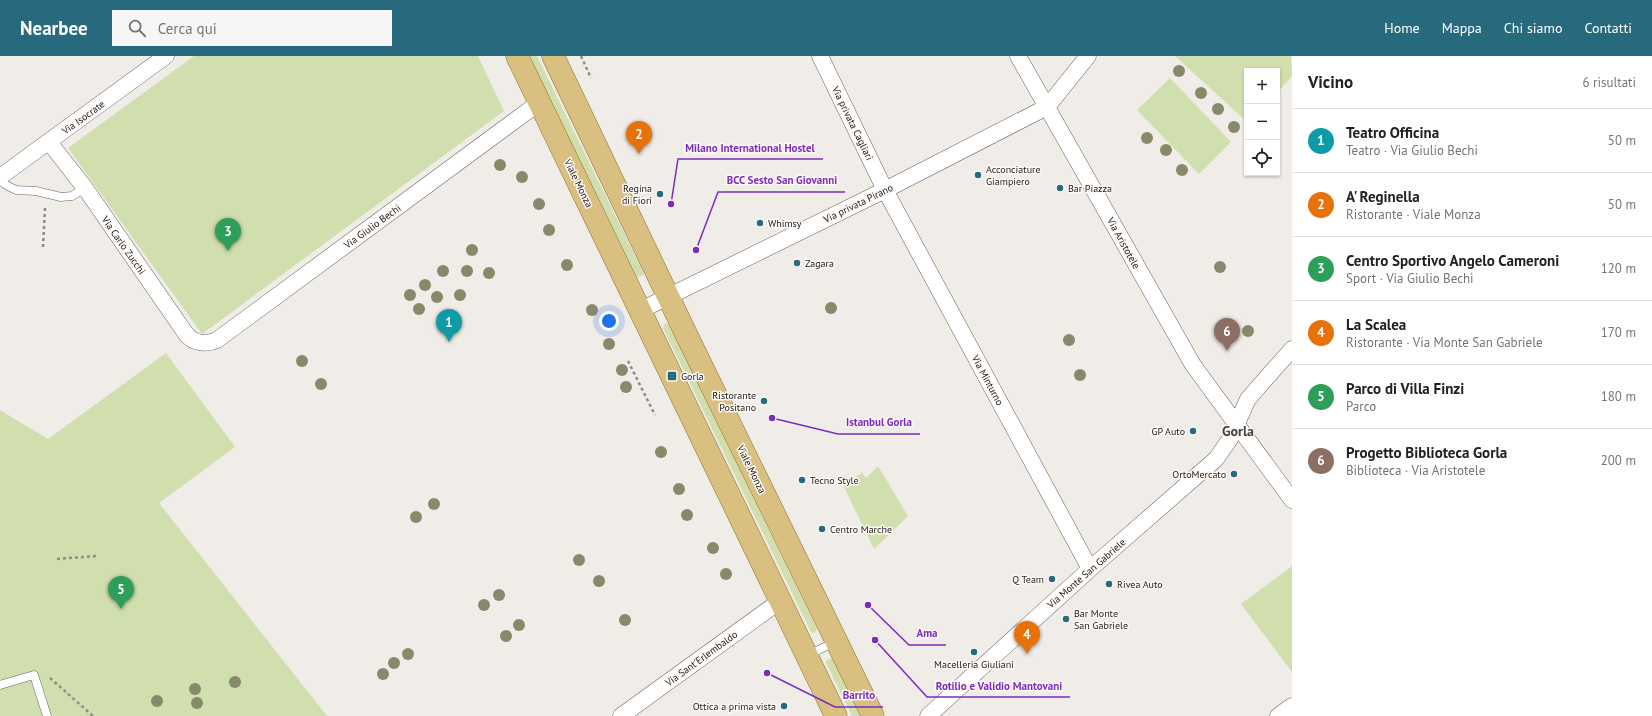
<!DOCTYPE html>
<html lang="it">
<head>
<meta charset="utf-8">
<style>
	:root { --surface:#fff; --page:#f6f6f6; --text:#202124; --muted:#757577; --line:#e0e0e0; --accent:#286a7d }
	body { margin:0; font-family:"PT Sans",sans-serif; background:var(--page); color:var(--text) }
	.controls { position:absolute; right:12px; top:12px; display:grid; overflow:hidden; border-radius:0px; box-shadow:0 1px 3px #0004 }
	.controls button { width:36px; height:36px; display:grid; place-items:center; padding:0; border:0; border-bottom:1px solid var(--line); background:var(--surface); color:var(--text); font:20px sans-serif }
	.you { position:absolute; left:609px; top:265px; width:14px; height:14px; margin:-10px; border:3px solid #fff; border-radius:50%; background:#1a73e8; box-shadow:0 0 0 6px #1a73e833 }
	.badge { display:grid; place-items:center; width:26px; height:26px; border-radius:50%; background:var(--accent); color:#fff; font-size:13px; font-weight:700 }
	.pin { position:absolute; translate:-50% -33px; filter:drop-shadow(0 1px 2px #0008) }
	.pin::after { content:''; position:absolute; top:21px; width:14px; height:12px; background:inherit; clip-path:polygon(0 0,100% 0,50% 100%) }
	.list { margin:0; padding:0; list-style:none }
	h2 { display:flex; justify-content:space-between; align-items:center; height:52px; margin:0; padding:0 16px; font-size:17px }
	h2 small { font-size:13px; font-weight:400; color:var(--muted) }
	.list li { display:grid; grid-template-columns:26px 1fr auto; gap:12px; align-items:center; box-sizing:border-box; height:64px; padding:0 16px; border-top:1px solid var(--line) }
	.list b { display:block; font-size:15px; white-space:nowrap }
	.list p { margin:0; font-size:13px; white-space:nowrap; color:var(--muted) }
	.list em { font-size:13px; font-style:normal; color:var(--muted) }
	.icon { flex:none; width:22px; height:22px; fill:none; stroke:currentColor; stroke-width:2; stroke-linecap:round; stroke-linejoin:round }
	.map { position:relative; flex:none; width:1292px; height:660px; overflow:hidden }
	header { display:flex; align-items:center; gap:24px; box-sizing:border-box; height:56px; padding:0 20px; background:var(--accent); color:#fff }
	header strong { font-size:19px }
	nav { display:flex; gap:22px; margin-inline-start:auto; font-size:14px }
	.search { width:280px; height:36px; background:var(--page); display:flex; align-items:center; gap:10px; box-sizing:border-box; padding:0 14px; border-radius:0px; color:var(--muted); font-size:15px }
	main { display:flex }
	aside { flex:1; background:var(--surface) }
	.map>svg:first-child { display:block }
	.green { fill:#d1dfae }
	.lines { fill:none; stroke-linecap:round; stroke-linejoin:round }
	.service-casing { stroke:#66625f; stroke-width:9 }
	.minor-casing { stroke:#66625f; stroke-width:17 }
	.primary-casing { stroke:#8a6d27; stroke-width:23 }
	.path { stroke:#8e8b89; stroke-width:2.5; stroke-dasharray:3 3; stroke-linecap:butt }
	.service { stroke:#fff; stroke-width:8 }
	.minor { stroke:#fff; stroke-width:16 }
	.primary { stroke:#dac080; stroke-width:22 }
	.tree { fill:#868a6a }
	.poi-dot { fill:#286a7d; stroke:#fef9f5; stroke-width:1.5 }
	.labels { text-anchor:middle; stroke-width:3; stroke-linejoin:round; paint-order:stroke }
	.street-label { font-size:10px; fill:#232120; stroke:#fef9f5 }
	.poi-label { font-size:10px; fill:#232120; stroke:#fef9f5; text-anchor:start }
	.district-label { font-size:14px; font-weight:bold; fill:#45413e; stroke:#fef9f5 }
	.leader { fill:none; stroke:#7b2cbf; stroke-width:1.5 }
	.callout-dot { fill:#7b2cbf; stroke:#fef9f5; stroke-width:1.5 }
	.callout-label { font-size:11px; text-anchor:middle; font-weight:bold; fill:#7b2cbf; stroke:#fef9f5; stroke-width:3; stroke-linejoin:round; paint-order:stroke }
</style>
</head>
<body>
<header>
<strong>Nearbee</strong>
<div class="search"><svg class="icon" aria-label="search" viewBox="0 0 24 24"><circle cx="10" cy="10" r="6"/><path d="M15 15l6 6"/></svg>Cerca qui</div>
<nav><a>Home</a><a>Mappa</a><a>Chi siamo</a><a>Contatti</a></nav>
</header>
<main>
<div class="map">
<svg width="1292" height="660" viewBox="0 0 1292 660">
	<rect width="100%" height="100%" fill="#f0ece8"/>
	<g class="green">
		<path d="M 194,0 L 478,0 L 504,55 L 202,278 L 68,92 Z"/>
		<path d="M 529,0 L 537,0 L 644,218 L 637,222 Z"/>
		<path d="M 1175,0 L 1291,0 L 1292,20 L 1277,37 L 1277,15 L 1247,15 L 1247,66 Z"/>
		<path d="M 1170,22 L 1231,86 L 1199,118 L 1137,54 Z"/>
		<path d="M 665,267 L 669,269 L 817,573 L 815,577 L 811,576 L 663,272 Z"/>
		<path d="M 166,297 L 235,391 L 159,447 L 327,660 L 0,660 L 0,354 L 48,383 Z"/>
		<path d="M 878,410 L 908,460 L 874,493 L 844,431 L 862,416 L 866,422 Z"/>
		<path d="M 1292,510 L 1292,616 L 1241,548 Z"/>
		<path d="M 831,602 L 833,604 L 860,660 L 852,660 L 826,607 L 826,605 Z"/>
	</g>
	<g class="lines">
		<g class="service-casing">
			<g id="service">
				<path d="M 0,124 L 6,129 L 16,134 L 36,135 L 61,141 L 72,140 L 85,132"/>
				<path d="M 808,599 L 835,586"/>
				<path d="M 0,629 L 34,619 L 47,660"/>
			</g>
		</g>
		<g class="minor-casing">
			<g id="minor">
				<path d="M 820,0 L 885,134 L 1090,513"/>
				<path d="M 1018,0 L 1193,309 L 1292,444"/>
				<path d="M 49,86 L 85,132 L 186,278 C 193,287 206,289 217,284 L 540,46"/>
				<path d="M 0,121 L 166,0"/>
				<path d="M 641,254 L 885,134 L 1047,51 L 1088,0"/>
				<path d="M 621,660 L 780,545"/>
				<path d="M 928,660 L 1090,513 L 1216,403 L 1230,383 L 1248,343 L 1292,293"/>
				<path d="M 1278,660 L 1292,650"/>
			</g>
		</g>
		<g class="primary-casing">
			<g id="primary">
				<path d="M 517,0 L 836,660"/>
				<path d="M 553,0 L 688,282 L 873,660"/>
			</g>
		</g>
		<g class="path">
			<path d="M 581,0 L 591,22"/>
			<path d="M 43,191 L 45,152"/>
			<path d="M 628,305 L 655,359"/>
			<path d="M 57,503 L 96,500"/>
			<path d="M 50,622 L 93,660"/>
		</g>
		<use href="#service" class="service"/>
		<use href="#minor" class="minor"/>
		<use href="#primary" class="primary"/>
	</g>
	<g class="tree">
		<circle cx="1179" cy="15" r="6"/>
		<circle cx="1201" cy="37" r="6"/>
		<circle cx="1218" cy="53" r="6"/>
		<circle cx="1234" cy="71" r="6"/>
		<circle cx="1147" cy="82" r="6"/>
		<circle cx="1166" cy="94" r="6"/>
		<circle cx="500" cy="109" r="6"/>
		<circle cx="1182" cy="114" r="6"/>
		<circle cx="522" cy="121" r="6"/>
		<circle cx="539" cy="148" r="6"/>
		<circle cx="549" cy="174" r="6"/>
		<circle cx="472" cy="194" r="6"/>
		<circle cx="567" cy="209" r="6"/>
		<circle cx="1220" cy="211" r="6"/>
		<circle cx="443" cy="215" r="6"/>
		<circle cx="467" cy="215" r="6"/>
		<circle cx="489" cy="217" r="6"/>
		<circle cx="425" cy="229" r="6"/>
		<circle cx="410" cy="239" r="6"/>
		<circle cx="460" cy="239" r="6"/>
		<circle cx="437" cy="241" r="6"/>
		<circle cx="831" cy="252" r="6"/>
		<circle cx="419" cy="253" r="6"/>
		<circle cx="592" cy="254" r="6"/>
		<circle cx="1248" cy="275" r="6"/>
		<circle cx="1069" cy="284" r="6"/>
		<circle cx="609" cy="288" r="6"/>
		<circle cx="302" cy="305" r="6"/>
		<circle cx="622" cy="314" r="6"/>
		<circle cx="1080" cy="319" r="6"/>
		<circle cx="321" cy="328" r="6"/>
		<circle cx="626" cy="331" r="6"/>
		<circle cx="661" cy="396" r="6"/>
		<circle cx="679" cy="433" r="6"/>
		<circle cx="434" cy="448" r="6"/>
		<circle cx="687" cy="459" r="6"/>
		<circle cx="416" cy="461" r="6"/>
		<circle cx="713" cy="492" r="6"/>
		<circle cx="579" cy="504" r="6"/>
		<circle cx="726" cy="518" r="6"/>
		<circle cx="599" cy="525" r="6"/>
		<circle cx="499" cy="539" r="6"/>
		<circle cx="484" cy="549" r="6"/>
		<circle cx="625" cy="564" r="6"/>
		<circle cx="519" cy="569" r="6"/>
		<circle cx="506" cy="580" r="6"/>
		<circle cx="408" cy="598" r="6"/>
		<circle cx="394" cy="607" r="6"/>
		<circle cx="383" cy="618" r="6"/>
		<circle cx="235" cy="626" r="6"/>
		<circle cx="195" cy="633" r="6"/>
		<circle cx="157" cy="645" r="6"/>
		<circle cx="197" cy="647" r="6"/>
	</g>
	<g class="poi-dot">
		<circle cx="978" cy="119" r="4"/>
		<circle cx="1060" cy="132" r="4"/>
		<circle cx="660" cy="138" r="4"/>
		<circle cx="760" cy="167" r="4"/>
		<circle cx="797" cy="207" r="4"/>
		<rect x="667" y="315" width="10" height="10" rx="2"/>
		<circle cx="764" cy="345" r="4"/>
		<circle cx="1193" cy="375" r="4"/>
		<circle cx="1234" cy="418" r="4"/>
		<circle cx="802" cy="424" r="4"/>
		<circle cx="822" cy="473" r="4"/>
		<circle cx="1052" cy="523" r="4"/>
		<circle cx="1109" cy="528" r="4"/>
		<circle cx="1066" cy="563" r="4"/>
		<circle cx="974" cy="596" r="4"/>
		<circle cx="784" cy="650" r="4"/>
	</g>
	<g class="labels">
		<g class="street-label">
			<text transform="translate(83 61) rotate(-36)" y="4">Via Isocrate</text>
			<text transform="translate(853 67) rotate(64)" y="4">Via privata Cagliari</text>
			<text transform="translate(579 127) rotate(64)" y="4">Viale Monza</text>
			<text transform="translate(858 147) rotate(-26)" y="4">Via privata Pirano</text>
			<text transform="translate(372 170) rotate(-36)" y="4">Via Giulio Bechi</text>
			<text transform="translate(1124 187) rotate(61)" y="4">Via Aristotele</text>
			<text transform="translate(124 189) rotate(55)" y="4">Via Carlo Zucchi</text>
			<text transform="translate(988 324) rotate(62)" y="4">Via Minturno</text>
			<text transform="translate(752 413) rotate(64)" y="4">Viale Monza</text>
			<text transform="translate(1086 517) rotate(-41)" y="4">Via Monte San Gabriele</text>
			<text transform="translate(701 602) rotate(-36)" y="4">Via Sant'Erlembaldo</text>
		</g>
		<g class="poi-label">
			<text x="986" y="117">Acconciature<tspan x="986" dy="12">Giampiero</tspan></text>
			<text x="652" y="136" text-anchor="end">Regina<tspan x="652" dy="12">di Fiori</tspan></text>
			<text x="1068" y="136">Bar Piazza</text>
			<text x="768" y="171">Whimsy</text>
			<text x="805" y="211">Zagara</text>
			<text x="681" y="324">Gorla</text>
			<text x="756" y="343" text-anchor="end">Ristorante<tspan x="756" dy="12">Positano</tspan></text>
			<text x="1185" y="379" text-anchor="end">GP Auto</text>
			<text x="1226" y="422" text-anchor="end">OrtoMercato</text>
			<text x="810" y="428">Tecno Style</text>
			<text x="830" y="477">Centro Marche</text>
			<text x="1044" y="527" text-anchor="end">Q Team</text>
			<text x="1117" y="532">Rivea Auto</text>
			<text x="1074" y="561">Bar Monte<tspan x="1074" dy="12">San Gabriele</tspan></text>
			<text x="974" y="612" text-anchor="middle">Macelleria Giuliani</text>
			<text x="776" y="654" text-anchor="end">Ottica a prima vista</text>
		</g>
		<g class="district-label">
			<text x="1238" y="380">Gorla</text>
		</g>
	</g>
	<path class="leader" d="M671 148L678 103H823M696 194L718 136H845M772 362L838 378H920M868 549L909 589H946M875 584L927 641H1070M767 617L835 651H883"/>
	<g class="callout-dot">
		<circle cx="671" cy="148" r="4"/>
		<circle cx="696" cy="194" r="4"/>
		<circle cx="772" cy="362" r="4"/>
		<circle cx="868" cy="549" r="4"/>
		<circle cx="875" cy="584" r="4"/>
		<circle cx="767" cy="617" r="4"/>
	</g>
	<g class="callout-label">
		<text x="750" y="96">Milano International Hostel</text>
		<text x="782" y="128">BCC Sesto San Giovanni</text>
		<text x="879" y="370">Istanbul Gorla</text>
		<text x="927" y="581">Ama</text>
		<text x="999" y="634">Rotilio e Validio Mantovani</text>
		<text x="859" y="643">Barrito</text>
	</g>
</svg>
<div class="controls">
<button>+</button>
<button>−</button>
<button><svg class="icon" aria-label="locate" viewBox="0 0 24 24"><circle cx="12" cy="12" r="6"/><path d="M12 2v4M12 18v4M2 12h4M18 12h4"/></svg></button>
</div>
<div class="you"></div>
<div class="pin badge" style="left:449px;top:286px;background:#0f9aa8">1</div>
<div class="pin badge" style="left:639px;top:98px;background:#e8710a">2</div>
<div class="pin badge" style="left:228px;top:195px;background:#2e9e5b">3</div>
<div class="pin badge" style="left:1027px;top:598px;background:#e8710a">4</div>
<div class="pin badge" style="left:121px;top:553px;background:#2e9e5b">5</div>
<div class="pin badge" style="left:1227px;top:295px;background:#8d6e63">6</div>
</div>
<aside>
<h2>Vicino<small>6 risultati</small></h2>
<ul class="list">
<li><span class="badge" style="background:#0f9aa8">1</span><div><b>Teatro Officina</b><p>Teatro · Via Giulio Bechi</p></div><em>50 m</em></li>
<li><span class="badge" style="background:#e8710a">2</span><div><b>A' Reginella</b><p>Ristorante · Viale Monza</p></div><em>50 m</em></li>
<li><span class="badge" style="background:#2e9e5b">3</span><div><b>Centro Sportivo Angelo Cameroni</b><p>Sport · Via Giulio Bechi</p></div><em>120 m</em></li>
<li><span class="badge" style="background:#e8710a">4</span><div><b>La Scalea</b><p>Ristorante · Via Monte San Gabriele</p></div><em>170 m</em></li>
<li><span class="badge" style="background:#2e9e5b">5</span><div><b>Parco di Villa Finzi</b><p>Parco</p></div><em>180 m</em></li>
<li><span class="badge" style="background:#8d6e63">6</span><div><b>Progetto Biblioteca Gorla</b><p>Biblioteca · Via Aristotele</p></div><em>200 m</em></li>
</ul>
</aside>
</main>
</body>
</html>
